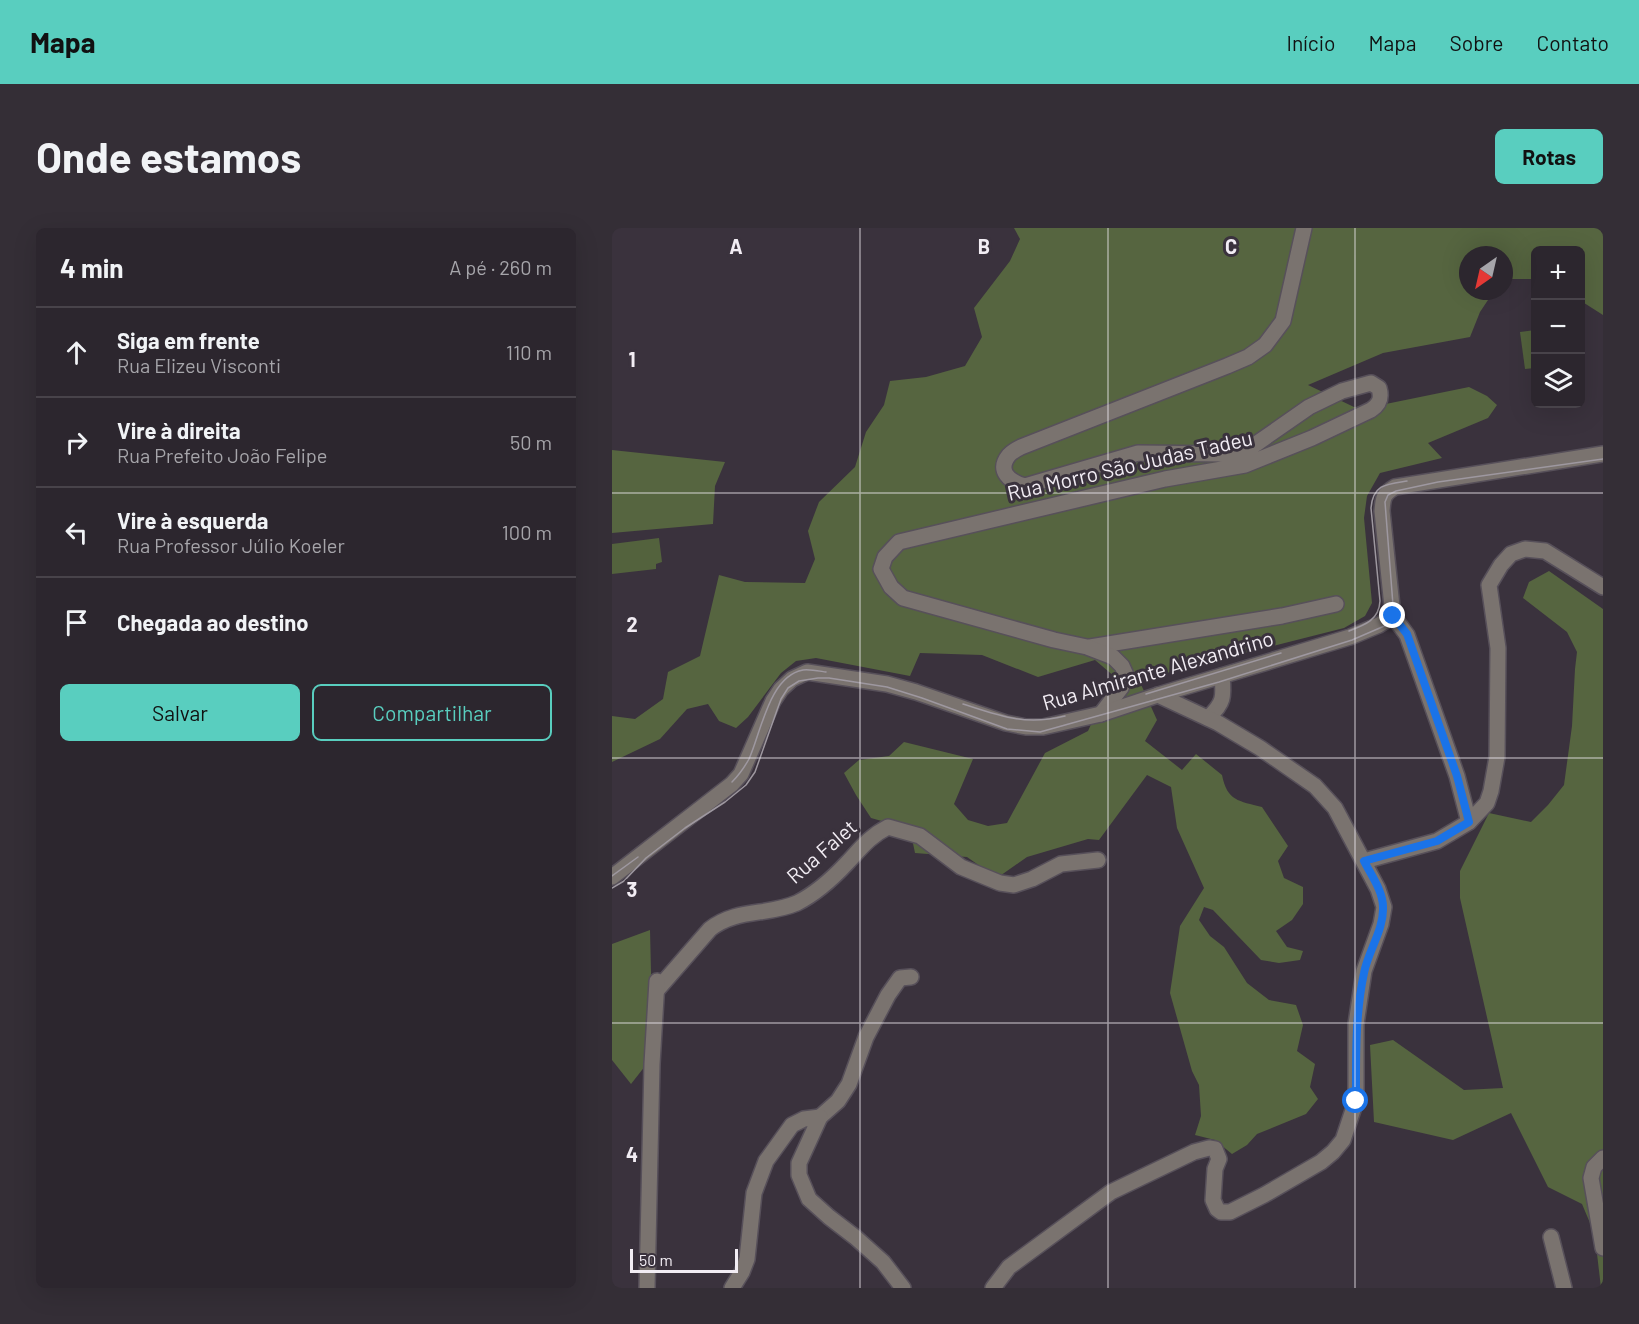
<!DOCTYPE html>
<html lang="pt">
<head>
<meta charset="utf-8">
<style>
	:root { --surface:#2c262e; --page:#342e36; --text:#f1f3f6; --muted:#a6a5aa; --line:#48434a; --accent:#59cebf }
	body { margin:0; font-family:Barlow,sans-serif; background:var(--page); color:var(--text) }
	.controls { position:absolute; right:18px; top:18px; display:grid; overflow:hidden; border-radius:9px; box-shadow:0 6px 24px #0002 }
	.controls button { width:54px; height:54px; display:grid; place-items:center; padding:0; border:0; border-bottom:2px solid var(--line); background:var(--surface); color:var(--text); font:30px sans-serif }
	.compass { position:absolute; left:847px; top:18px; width:54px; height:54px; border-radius:50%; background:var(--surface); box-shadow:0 6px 24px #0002; rotate:214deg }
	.scale { position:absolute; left:18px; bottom:15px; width:108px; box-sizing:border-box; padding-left:6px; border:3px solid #f2edf4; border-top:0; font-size:16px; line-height:21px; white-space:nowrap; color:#f2edf4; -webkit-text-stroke:4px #3a323d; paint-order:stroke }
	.stop { position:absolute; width:18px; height:18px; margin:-14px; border:4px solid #1a73e8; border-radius:50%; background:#fff }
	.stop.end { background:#1a73e8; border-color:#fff; box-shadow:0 2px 6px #0008 }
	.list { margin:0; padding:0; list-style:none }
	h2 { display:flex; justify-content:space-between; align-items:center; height:78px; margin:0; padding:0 24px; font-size:26px }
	h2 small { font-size:20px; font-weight:400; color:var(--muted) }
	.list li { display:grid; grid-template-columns:39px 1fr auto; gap:18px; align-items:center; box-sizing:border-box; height:90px; padding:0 24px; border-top:2px solid var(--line) }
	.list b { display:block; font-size:22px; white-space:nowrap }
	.list p { margin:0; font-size:20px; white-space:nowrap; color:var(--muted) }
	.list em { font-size:20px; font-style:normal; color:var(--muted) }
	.actions { display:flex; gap:12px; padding:18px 24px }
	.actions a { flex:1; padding:14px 0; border:2px solid var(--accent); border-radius:9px; text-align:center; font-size:21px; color:var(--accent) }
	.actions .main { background:var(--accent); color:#111 }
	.icon { flex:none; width:33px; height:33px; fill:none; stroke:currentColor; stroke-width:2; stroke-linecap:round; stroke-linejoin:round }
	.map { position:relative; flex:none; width:991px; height:1060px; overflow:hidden; border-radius:9px }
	header { display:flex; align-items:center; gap:36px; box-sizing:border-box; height:84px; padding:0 30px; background:var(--accent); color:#111 }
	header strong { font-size:28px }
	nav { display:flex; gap:33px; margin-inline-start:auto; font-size:21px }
	.intro { display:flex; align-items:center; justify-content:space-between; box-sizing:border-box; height:144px; padding:0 36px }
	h1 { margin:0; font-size:42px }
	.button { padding:15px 27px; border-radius:9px; background:var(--accent); color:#111; font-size:21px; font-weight:700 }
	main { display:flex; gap:36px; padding:0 36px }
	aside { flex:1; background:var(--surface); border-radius:9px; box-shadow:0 6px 24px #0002 }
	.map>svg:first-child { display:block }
	.green { fill:#53623d }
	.forest { fill:#566540 }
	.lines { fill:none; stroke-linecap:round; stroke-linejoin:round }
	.minor-casing { stroke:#57505a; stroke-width:18 }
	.minor { stroke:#7a736f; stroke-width:15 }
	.tram { stroke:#9e98a0; stroke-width:1.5 }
	.route { stroke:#1a73e8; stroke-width:8 }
	.grid { fill:none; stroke:#f2edf4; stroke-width:1.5; stroke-opacity:0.55 }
	.labels { text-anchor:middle; stroke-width:6; stroke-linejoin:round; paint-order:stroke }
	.street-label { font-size:21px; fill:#f2edf4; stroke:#3a323d }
	.grid-label { font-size:20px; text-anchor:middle; font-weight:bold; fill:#f2edf4; stroke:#3a323d; stroke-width:6; stroke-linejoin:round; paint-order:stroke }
</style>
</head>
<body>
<header>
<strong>Mapa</strong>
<nav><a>Início</a><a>Mapa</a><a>Sobre</a><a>Contato</a></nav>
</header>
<div class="intro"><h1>Onde estamos</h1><a class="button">Rotas</a></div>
<main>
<aside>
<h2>4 min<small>A pé · 260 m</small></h2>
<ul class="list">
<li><svg class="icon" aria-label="ahead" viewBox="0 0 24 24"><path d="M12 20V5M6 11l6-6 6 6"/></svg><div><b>Siga em frente</b><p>Rua Elizeu Visconti</p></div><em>110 m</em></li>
<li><svg class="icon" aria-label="right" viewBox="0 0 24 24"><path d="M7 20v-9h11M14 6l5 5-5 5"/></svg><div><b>Vire à direita</b><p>Rua Prefeito João Felipe</p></div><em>50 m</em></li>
<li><svg class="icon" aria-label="left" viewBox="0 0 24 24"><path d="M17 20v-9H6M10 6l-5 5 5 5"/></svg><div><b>Vire à esquerda</b><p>Rua Professor Júlio Koeler</p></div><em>100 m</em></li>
<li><svg class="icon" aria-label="arrive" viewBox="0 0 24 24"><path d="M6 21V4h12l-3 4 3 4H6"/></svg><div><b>Chegada ao destino</b></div></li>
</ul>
<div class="actions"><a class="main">Salvar</a><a>Compartilhar</a></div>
</aside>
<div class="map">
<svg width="991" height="1060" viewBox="0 0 991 1060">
	<rect width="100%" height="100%" fill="#3a323d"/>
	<g class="green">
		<path d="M 923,102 L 923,140 L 913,141 L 908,104 Z"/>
		<path d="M 47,310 L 50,334 L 44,336 L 44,341 L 0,346 L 0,316 Z"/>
	</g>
	<g class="forest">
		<path d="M 402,0 L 991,0 L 991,87 L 969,73 L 969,22 L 924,22 L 923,51 L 892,51 L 892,27 L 856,27 L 856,63 L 882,63 L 868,84 L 858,109 L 771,125 L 696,157 L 742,179 L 764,178 L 857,159 L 875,168 L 885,177 L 876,190 L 816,215 L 830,230 L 768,245 L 755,268 L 752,290 L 760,375 L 753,388 L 732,400 L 527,452 L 545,492 L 533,513 L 570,542 L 584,526 L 610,547 C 615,573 627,573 650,579 L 676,618 L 666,633 L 672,650 L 691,659 L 691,676 L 680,692 L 664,703 L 675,719 L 691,723 L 688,732 L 667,735 L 649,732 L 601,682 L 592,679 L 587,692 L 598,708 L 612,719 L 635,755 L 657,772 L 684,777 L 691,797 L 685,823 L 703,836 L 698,859 L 706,871 L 694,886 L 645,906 L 635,917 L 620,926 L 603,912 L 583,907 L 589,888 L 587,857 L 580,843 L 558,765 L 568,698 L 592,660 L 565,600 L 559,559 L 535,547 L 487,612 L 476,611 L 415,629 L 385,650 L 355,629 L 303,625 L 298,601 L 259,590 L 244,567 L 232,545 L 247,532 L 277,528 L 292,514 L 361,531 L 342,576 L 356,592 L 376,598 L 395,595 L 433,525 L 476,503 L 497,457 L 510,455 L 483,432 L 426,449 L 370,427 L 308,425 L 298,448 L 204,430 L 184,433 L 169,445 L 136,489 L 124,500 L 107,493 L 96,476 L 75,481 L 48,511 L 0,534 L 0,488 L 23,491 L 51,471 L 56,444 L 88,428 L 107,347 L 133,354 L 193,355 L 203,331 L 196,303 L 207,274 L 243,239 L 254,204 L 272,177 L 278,153 L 314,149 L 353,138 L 370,109 L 362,80 L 398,33 L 408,11 Z"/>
		<path d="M 0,222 L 113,234 L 103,258 L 101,296 L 0,305 Z"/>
		<path d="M 937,343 L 991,381 L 991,1060 L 989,1060 L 984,1017 L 978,995 L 970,976 L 936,959 L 899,885 L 841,912 L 762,894 L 758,817 L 781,812 L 852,862 L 891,860 L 848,670 L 848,643 L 877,585 L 919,594 L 936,577 L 952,557 L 960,498 L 963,441 L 965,424 L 955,404 L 911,370 L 917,354 Z"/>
		<path d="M 38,702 L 41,828 L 19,856 L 0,832 L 0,716 Z"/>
	</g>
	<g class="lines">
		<g class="minor-casing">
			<g id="minor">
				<path d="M 781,388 L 770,283 C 771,270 771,266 783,259 L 991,226"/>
				<path d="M 781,388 L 795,407 L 845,548 L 857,594"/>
				<path d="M 478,419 L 670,388 L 724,376"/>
				<path d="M 489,486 L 509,460 L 514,447 L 510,438 L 501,429 L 475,419 L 442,412 L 291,370 L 279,359 L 269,341 L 273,329 L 287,314 L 553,251 L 633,237 L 700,210 L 759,182 C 768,176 770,170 767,160 L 759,155 L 730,163 L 697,179 L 644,216 L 633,223 L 613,226 L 526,225 L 413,258 C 398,254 384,243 397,227 C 400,224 405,221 409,219 L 615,138 L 636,129 L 653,117 L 671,93 L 692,0"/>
				<path d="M 596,490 C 612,475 612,469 610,448"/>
				<path d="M 752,633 L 825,613 L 857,594 L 875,575 L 879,563 L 885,529 L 886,420 L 877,357 L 889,337 L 899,326 L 913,321 L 933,323 L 991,359"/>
				<path d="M 0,649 L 120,556 L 129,546 L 161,473 L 169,461 L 180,451 L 195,444 L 275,456 L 304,464 L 394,495 L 414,499 L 431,499 L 489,486 L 546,467 L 738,409 L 767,397 L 781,388"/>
				<path d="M 45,762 L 98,701 C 125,680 155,688 185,675 C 203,666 221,650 235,635 C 249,620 258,608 276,599 L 308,608 L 349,639 L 388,655 L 402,657 L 420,651 L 449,636 L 486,632"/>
				<path d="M 208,889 L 226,873 L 237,856 L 254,809 L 276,767 L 288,750 L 299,749"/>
				<path d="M 991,930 L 982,939 L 979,950 L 991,1020"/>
				<path d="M 939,1009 L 952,1060"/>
				<path d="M 35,1060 L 40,836 L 45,753"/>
				<path d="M 120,1060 L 130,1044 L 135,1031 L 142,965 L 154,933 L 180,897 L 192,891 L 208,889 L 187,935 L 187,947 L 197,971 L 217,989 L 243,1009 L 271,1034 L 291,1060"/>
				<path d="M 381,1060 L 397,1039 L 499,964 L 582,924 L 597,920 L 603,921 L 607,931 L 603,941 L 601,972 L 605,981 L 609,984 L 618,984 L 652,967 L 709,934 L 721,924 L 731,912 L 744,873 L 744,796 L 752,743 L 769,696 L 772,679 L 766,661 L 723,580 L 703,558 L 648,520 L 606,495 L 546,467"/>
			</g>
		</g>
		<use href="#minor" class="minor"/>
		<g class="tram">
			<path d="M 737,403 C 753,397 767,392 768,373 L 759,280 C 761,256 775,256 795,253"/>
			<path d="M 534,466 L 669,425"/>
			<path d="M 351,476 C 388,488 413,498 453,488"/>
			<path d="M 120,554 C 127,547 132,540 137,531 C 149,505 157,448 191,442 C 197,441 207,443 214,444"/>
			<path d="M 0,648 L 26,629"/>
			<path d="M 0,660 L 12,653 L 34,630 L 73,600 L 113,574 L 134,557 L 143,544 L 169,471 L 176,460 L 187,453 L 206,450 L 217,450 L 275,459 L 310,470 L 395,501 L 428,504 L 607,454 L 740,412 L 777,396 L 782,390 L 773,274 L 776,267 L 784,263 L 826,254 L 991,231"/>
		</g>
	</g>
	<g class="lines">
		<path class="route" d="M 744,873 C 744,830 743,787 752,745 C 756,723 772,702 771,679 C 771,663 759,647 752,633 L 825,613 L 857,594 L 845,548 L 795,406 L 781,388"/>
	</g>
	<path class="grid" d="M 248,0 L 248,1060M 496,0 L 496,1060M 743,0 L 743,1060M 0,265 L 991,265M 0,530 L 991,530M 0,795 L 991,795"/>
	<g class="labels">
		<g class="street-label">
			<text transform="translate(518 238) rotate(-13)" y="7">Rua Morro São Judas Tadeu</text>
			<text transform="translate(546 443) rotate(-16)" y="7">Rua Almirante Alexandrino</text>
			<text transform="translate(210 624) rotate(-41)" y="7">Rua Falet</text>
		</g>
	</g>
	<g class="grid-label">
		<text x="124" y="26">A</text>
		<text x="372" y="26">B</text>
		<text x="619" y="26">C</text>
		<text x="20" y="139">1</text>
		<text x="20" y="404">2</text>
		<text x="20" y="669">3</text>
		<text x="20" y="934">4</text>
	</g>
</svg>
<div class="controls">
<button>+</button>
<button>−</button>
<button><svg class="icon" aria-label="layers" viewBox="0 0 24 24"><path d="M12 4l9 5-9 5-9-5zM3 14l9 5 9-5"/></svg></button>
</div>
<svg class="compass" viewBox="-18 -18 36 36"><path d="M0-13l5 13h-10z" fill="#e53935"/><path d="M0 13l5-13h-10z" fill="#a6a5aa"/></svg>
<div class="scale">50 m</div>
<div class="stop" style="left:744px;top:873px"></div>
<div class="stop end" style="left:781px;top:388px"></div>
</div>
</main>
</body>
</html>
